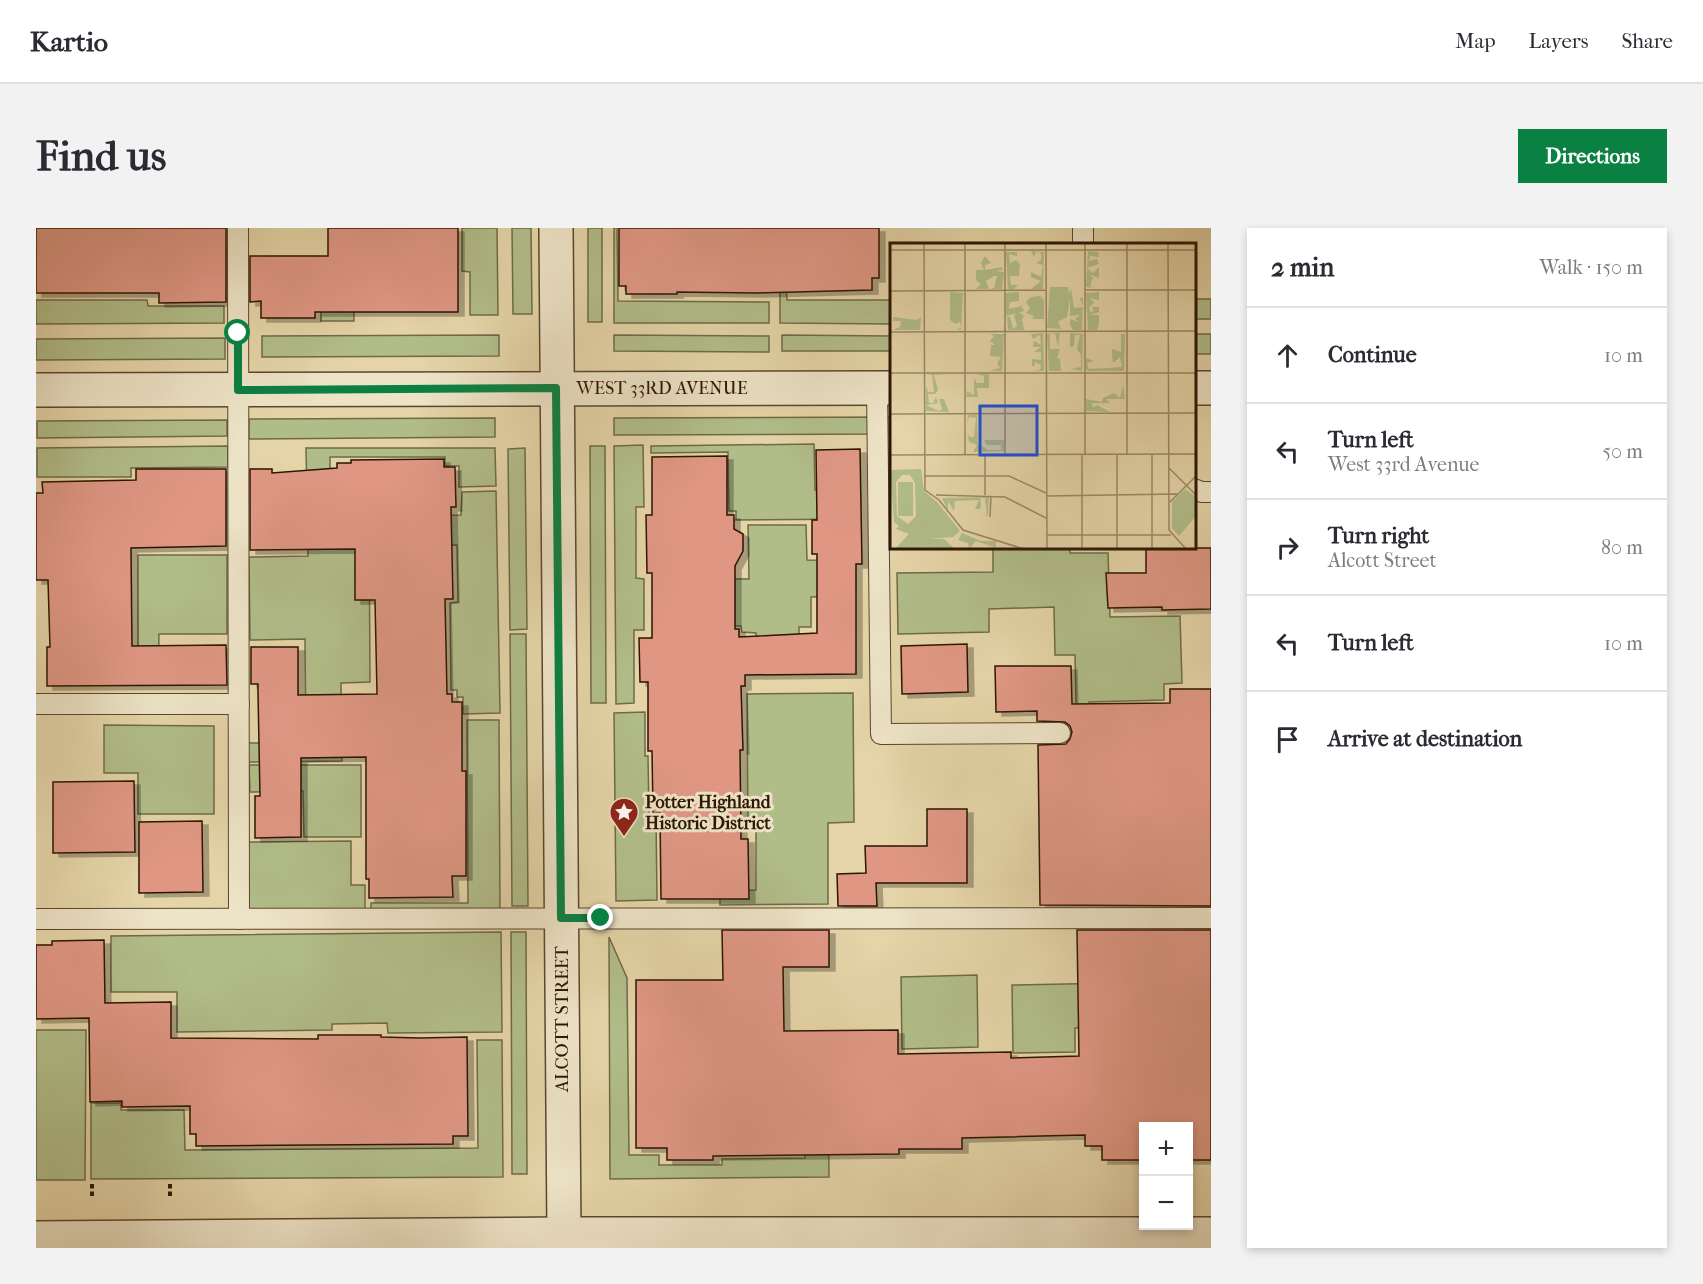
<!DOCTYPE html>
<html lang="en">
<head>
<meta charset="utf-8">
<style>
	:root { --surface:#fff; --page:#f2f2f3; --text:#2b2b33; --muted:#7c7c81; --line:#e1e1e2; --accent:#0b8043 }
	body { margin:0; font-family:"IM FELL French Canon",serif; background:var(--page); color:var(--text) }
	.controls { position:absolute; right:18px; bottom:18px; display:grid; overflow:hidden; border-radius:0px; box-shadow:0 3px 9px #0003 }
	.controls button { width:54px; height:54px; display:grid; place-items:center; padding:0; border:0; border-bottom:2px solid var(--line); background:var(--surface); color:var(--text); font:30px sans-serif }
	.stop { position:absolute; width:18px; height:18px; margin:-14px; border:4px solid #0b8043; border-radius:50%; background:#fff }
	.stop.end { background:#0b8043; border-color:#fff; box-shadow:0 2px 6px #0008 }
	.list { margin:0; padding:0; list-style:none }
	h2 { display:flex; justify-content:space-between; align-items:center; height:78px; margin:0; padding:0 24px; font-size:26px }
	h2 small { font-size:20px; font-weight:400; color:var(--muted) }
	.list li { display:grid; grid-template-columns:39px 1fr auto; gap:18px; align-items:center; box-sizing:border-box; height:96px; padding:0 24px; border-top:2px solid var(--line) }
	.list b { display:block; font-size:22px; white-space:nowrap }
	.list p { margin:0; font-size:20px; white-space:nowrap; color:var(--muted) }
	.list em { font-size:20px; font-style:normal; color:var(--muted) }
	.icon { flex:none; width:33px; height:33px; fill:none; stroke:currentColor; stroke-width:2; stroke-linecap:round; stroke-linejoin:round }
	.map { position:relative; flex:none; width:1175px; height:1020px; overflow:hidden; border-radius:0px }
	header { display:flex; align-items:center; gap:36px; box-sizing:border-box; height:84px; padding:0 30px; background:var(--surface); border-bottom:2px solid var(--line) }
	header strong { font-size:28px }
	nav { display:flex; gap:33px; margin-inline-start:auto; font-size:21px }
	.intro { display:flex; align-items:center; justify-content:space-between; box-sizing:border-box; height:144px; padding:0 36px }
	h1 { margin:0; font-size:42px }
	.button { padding:15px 27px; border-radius:0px; background:var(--accent); color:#fff; font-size:21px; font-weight:700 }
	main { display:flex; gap:36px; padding:0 36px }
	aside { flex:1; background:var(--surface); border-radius:0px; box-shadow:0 3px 9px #0003 }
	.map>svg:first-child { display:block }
	.green { fill:#b1bd89; stroke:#6f6a47; stroke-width:1.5 }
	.building { fill:#df9784; stroke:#2d1605; stroke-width:1.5; filter:url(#shadow) }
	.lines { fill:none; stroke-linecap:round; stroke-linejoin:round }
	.service-casing { stroke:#5b462e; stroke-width:22 }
	.minor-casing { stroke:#5b462e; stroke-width:36 }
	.tertiary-casing { stroke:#5b462e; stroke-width:36 }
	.path { stroke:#2d1605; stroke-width:4; stroke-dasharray:4.5 3; stroke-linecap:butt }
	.service { stroke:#ede3c6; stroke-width:20 }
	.minor { stroke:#ede3c6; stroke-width:33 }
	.tertiary { stroke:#ede3c6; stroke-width:33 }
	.route { stroke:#0b8043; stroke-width:8 }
	.labels { text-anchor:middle; stroke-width:6; stroke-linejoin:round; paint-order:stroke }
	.street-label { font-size:18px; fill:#2d1605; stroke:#ede3c6 }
	.poi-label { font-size:18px; font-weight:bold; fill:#2d1605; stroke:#ede3c6; text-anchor:start }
	.inset-road { fill:none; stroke:#9b8866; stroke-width:1.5 }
	.view { fill:#1d4ed8; fill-opacity:0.15; stroke:#1d4ed8; stroke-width:3 }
	.inset-edge { fill:none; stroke:#2d1605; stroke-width:3 }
</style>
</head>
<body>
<header>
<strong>Kartio</strong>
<nav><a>Map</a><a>Layers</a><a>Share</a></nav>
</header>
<div class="intro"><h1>Find us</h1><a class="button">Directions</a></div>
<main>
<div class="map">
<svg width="1175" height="1020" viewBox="0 0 1175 1020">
	<defs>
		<filter id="shadow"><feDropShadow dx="6" dy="4" stdDeviation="0" flood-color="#0004"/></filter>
	</defs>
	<rect width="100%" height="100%" fill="#e4d4a7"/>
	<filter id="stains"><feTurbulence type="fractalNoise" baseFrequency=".00333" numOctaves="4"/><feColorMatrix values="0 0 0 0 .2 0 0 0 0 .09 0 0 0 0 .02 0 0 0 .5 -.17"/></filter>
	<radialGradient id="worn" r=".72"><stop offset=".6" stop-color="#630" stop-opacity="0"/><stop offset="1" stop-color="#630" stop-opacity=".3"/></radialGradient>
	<g class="green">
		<path d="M 426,0 L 461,0 L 462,87 L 434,87 L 434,44 L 426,43 Z"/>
		<path d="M 476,0 L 495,0 L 496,86 L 477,86 Z"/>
		<rect x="552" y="0" width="14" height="94"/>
		<path d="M 578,0 L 581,0 L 582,73 L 733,74 L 733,95 L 578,95 Z"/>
		<path d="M 284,32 L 317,32 L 318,93 L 285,93 Z"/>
		<path d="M 744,58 L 750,58 L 751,72 L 855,72 L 855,96 L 744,95 Z"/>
		<path d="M 1158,71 L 1175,71 L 1175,91 L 1159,91 Z"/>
		<path d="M 111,72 L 112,78 L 188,78 L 188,95 L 0,96 L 0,72 Z"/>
		<rect x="1159" y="106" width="16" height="20"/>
		<path d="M 463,107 L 463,128 L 226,129 L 226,108 Z"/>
		<path d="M 578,107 L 733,108 L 733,124 L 578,123 Z"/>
		<path d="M 746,107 L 855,108 L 855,123 L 746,123 Z"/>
		<path d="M 189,110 L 189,131 L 0,132 L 0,111 Z"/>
		<path d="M 855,189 L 855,206 L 578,207 L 578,190 Z"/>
		<path d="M 459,190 L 459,209 L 213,211 L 213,191 Z"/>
		<path d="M 191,192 L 191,208 L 1,210 L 1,193 Z"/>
		<path d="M 778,216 L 779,262 L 823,261 L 823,291 L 700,292 L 700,283 L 693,283 L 692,224 L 615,225 L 615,218 Z"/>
		<path d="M 607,217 L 608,279 L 600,279 L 600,350 L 608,351 L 608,402 L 598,402 L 598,475 L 580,476 L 578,218 Z"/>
		<path d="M 192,218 L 192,239 L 95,240 L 95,249 L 1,249 L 1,220 Z"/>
		<path d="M 554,218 L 569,218 L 570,475 L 555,475 Z"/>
		<path d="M 270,220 L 459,220 L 460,258 L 423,259 L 423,238 L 409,238 L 409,229 L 294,229 L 294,266 L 271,266 Z"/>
		<path d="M 489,220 L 491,401 L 474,402 L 472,221 Z"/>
		<path d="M 460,263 L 464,485 L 427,486 L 427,469 L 421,469 L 421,462 L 415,462 L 414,375 L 422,374 L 421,317 L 345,318 L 345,289 L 425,287 L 426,264 Z"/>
		<path d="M 333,281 L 334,454 L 305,455 L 306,533 L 212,534 L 212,515 L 270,515 L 269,411 L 214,412 L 213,329 L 272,328 L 272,313 Z"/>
		<path d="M 712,297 L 770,297 L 771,332 L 819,333 L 819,368 L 775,369 L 775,399 L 763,399 L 763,433 L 721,433 L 720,405 L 706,404 L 705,398 L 693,398 L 692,351 L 713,351 Z"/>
		<path d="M 957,320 L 1034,320 L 1034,325 L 1072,325 L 1074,389 L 1144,388 L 1146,455 L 1128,456 L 1128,472 L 1053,474 L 1054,518 L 1041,518 L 1039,427 L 1019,427 L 1018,379 L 953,381 L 953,404 L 862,406 L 861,345 L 957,344 Z"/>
		<path d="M 102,327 L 191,327 L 191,406 L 123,406 L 122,452 L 102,452 Z"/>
		<path d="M 474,406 L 490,406 L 492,678 L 476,678 Z"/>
		<path d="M 817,465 L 818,594 L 792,595 L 792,676 L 684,677 L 684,663 L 720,662 L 720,602 L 712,602 L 711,466 Z"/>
		<path d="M 609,484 L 609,528 L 612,528 L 613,588 L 620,589 L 621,672 L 580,673 L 578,485 Z"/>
		<path d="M 431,492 L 463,492 L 464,682 L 335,683 L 335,675 L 432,675 Z"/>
		<path d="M 68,497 L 178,498 L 178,586 L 102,586 L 102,545 L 68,545 Z"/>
		<path d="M 213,537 L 325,537 L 325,609 L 268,609 L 267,563 L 214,564 Z"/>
		<path d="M 315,613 L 315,657 L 329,657 L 329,681 L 211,681 L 211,614 Z"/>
		<path d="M 465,704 L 466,804 L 352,805 L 351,795 L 296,796 L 296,802 L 141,804 L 141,764 L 75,764 L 75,708 Z"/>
		<path d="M 475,704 L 490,704 L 491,946 L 476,946 Z"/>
		<path d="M 573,709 L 591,750 L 593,927 L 623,927 L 623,937 L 686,937 L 686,931 L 769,930 L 768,827 L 792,827 L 793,949 L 574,951 Z"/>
		<path d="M 941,747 L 942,819 L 866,821 L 865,749 Z"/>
		<path d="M 1129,754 L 1130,798 L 1039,800 L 1039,824 L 977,825 L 976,757 Z"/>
		<path d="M 0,802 L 50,802 L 49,952 L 0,952 Z"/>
		<path d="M 441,812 L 466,812 L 467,949 L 55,951 L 55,875 L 85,875 L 85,882 L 148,882 L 149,922 L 442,920 Z"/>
	</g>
	<g class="building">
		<path d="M 0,0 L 190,0 L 190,74 L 123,75 L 123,65 L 0,65 Z"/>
		<path d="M 292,0 L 422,0 L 422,84 L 279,84 L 279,90 L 225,90 L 225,73 L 214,74 L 214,28 L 292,28 Z"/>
		<path d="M 583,0 L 843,0 L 843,50 L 836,50 L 836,62 L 721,65 L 641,64 L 641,66 L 590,66 L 590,58 L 583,58 Z"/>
		<path d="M 824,221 L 826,336 L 820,336 L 820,446 L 709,447 L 709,458 L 705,458 L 707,522 L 704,522 L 705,611 L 712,611 L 713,671 L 625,671 L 624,585 L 617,585 L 616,523 L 612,523 L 612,454 L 604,454 L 603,410 L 616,410 L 616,345 L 611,345 L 610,287 L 616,287 L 616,229 L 691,228 L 691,287 L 698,287 L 698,301 L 707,306 L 707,323 L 699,338 L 699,401 L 703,401 L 703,409 L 781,405 L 781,326 L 776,326 L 776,292 L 781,292 L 780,222 Z"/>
		<path d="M 408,231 L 408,239 L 419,239 L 420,279 L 415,279 L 417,371 L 409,371 L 411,466 L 416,466 L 416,474 L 426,474 L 426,543 L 430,543 L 430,648 L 416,648 L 417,669 L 333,670 L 333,651 L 330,651 L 330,529 L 265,530 L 265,609 L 219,610 L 219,568 L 224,568 L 222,465 L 222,456 L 215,456 L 215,419 L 262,419 L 262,467 L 341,466 L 339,372 L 319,372 L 319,321 L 214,322 L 214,241 L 236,241 L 236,245 L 301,240 L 301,235 L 315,235 L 315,232 Z"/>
		<path d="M 100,241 L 190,241 L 190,318 L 95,320 L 96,418 L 190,417 L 191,457 L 11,458 L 11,419 L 14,419 L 12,352 L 0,352 L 0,265 L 7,265 L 6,254 L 100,252 Z"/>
		<path d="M 1110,320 L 1175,320 L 1175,381 L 1126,382 L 1126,379 L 1072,380 L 1070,345 L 1110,345 Z"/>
		<path d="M 931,416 L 932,464 L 866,466 L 865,418 Z"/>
		<path d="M 959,438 L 1035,438 L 1036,476 L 1134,475 L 1134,461 L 1175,461 L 1175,678 L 1004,677 L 1002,517 L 1030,516 L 1034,511 L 1036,504 L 1034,498 L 1029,494 L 1001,493 L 1001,483 L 960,484 Z"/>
		<path d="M 98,553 L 99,624 L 17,625 L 17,554 Z"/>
		<path d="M 891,581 L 931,581 L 931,655 L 840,655 L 841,678 L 802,678 L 801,646 L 830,645 L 829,618 L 891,618 Z"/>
		<path d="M 166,593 L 167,664 L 103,665 L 103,594 Z"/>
		<path d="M 686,702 L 793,702 L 793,739 L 747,739 L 748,803 L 862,802 L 862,826 L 975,824 L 975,830 L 1043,828 L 1041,702 L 1175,702 L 1175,932 L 1152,932 L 1152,898 L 1107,898 L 1107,932 L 1066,932 L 1066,918 L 1049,918 L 1049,907 L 926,910 L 926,921 L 863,921 L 863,926 L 677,928 L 677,932 L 631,932 L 631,920 L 600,920 L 600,752 L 687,752 Z"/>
		<path d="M 68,712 L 69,775 L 135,774 L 135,810 L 282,811 L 282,807 L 345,807 L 345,809 L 384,810 L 431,809 L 432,908 L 417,908 L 417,916 L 160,918 L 160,906 L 154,906 L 154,878 L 86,879 L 86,873 L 54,874 L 53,790 L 0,791 L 0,717 L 16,717 L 16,713 Z"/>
	</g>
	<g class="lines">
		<g class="service-casing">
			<g id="service">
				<path d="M 202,0 L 203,691"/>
				<path d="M 1047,0 L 1047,16"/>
				<path d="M 841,160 L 845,506 L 1024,505"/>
				<path d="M 1158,261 L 1166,264 L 1175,264"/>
				<path d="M 0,476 L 203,476"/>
				<path d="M 0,691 L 1175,690"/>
			</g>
		</g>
		<g class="minor-casing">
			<g id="minor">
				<path d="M 520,0 L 528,1006"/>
				<path d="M 1158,160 L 1175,160"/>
				<path d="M 0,162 L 855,160"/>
			</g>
		</g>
		<g class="tertiary-casing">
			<path id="tertiary" d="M 0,1010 L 528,1006 L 1175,1006"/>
		</g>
		<g class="path">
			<path d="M 56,956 L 56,971"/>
			<path d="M 134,956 L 134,971"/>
		</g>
		<use href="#service" class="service"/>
		<use href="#minor" class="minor"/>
		<use href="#tertiary" class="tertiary"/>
	</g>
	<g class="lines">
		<path class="route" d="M 202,105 L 202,162 L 520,160 L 525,690 L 565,690"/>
	</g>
	<defs>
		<g id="sight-pin" transform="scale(1.5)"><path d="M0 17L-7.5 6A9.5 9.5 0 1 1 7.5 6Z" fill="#8f2418" stroke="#ede3c6"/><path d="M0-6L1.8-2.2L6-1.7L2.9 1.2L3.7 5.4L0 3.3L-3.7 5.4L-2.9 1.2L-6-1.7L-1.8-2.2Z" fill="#fff"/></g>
	</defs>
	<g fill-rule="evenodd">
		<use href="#sight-pin" x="588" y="584"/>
	</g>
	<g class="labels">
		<g class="street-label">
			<text x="626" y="166">WEST 33RD AVENUE</text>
			<text transform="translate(526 791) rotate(-90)" y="6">ALCOTT STREET</text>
		</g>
		<g class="poi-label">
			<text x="609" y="580">Potter Highland<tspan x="609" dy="21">Historic District</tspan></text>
		</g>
	</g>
	<g transform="translate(854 15)">
		<rect width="306" height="306" fill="#e4d4a7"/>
		<path d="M 141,8 L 154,9 L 153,46 L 141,46 L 151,38 L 141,34 L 141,29 L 151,34 L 153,22 L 146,20 L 151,17 L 151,10 L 146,9 L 144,14 ZM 198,8 L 208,9 L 209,14 L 200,13 L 199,18 L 207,16 L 209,21 L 197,25 L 203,30 L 209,24 L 209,35 L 199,31 L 203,34 L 200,44 L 209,46 L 196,44 ZM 116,9 L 127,9 L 127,13 L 119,11 L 120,20 L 126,17 L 130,21 L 129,33 L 120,33 L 121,42 L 128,42 L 124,46 L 118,46 ZM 95,13 L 101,20 L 95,22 L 95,27 L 112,24 L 112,27 L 106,28 L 114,29 L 112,46 L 100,46 L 104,45 L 107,33 L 104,33 L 96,38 L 99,46 L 86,46 L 91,41 L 86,37 L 86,27 L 94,27 L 91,20 ZM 160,44 L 178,44 L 179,51 L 181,45 L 184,65 L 193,64 L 190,55 L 193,55 L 192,87 L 183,87 L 180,82 L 180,76 L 190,79 L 185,76 L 190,72 L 180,73 L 180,55 L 177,74 L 168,79 L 171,86 L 157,85 ZM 60,49 L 73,50 L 71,87 L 66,87 L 71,85 L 70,79 L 65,81 L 60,77 ZM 129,49 L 129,58 L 120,59 L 119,66 L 135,62 L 131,64 L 135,68 L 129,69 L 135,74 L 132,75 L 134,87 L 118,87 L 117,74 L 120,74 L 123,86 L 127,83 L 124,72 L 127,70 L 116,73 L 116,50 ZM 209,49 L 209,57 L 200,55 L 204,60 L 199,64 L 200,69 L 204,68 L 202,64 L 209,64 L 209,69 L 200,72 L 209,72 L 209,81 L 207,87 L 198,87 L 196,50 ZM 150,53 L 154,57 L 154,76 L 142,76 L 144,73 L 136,70 L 140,65 L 136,59 L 141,54 ZM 3,74 L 27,77 L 31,74 L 30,87 L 3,87 L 10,84 L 11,78 L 3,78 ZM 153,90 L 154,126 L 153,128 L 141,128 L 150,127 L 151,122 L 145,119 L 145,123 L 142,123 L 142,116 L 151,117 L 151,109 L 144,109 L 151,104 L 143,104 L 144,98 L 151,102 L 150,92 L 143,96 L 141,91 ZM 170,90 L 168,103 L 165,91 L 160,91 L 160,106 L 170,106 L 167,115 L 170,116 L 171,128 L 159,128 L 157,91 ZM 180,90 L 193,91 L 192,128 L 180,126 L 191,124 L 191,112 L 187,106 L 190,92 L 185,92 L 184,103 L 180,104 ZM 100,91 L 114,91 L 112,128 L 100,128 L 110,125 L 107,120 L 111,114 L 100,113 L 101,102 L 105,102 L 100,98 L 104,93 ZM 231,91 L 235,91 L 234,128 L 198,128 L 196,126 L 196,115 L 204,118 L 197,120 L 199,126 L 232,124 L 230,114 L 223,120 L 222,110 L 222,106 L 231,109 ZM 37,131 L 59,131 L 44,132 L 48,147 L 45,151 L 38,151 L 39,160 L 43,160 L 46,154 L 48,160 L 36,162 L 49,168 L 52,166 L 49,156 L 54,156 L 59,169 L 36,168 L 36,143 L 38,149 L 44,149 L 42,132 ZM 87,131 L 99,131 L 99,145 L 87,145 L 88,154 L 76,154 L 77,148 L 84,152 L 84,135 L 87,140 L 94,140 L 94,133 ZM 233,142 L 235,156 L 216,156 L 220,160 L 202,160 L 203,165 L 207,162 L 220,169 L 196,168 L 196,156 L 212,159 L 213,155 L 224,150 L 230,155 ZM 78,172 L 87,172 L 88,201 L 98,207 L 111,207 L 111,202 L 97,202 L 94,197 L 114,197 L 114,208 L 83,209 L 87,202 L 79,199 L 77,186 L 79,194 L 84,194 L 86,175 L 79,174 L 77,181 ZM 31,226 L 34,248 L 48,260 L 70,288 L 63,294 L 38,296 L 54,296 L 65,306 L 5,306 L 19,291 L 6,286 L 9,283 L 4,279 L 0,227 ZM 12,232 L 20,232 L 25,240 L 26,273 L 18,281 L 7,273 L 6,239 ZM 8,239 L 23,239 L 23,273 L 8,273 ZM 295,246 L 306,254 L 306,273 L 289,293 L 282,285 L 282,259 ZM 99,254 L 98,273 L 94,272 L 97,272 L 95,255 L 90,255 L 91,262 L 90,266 L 85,266 L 89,257 L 65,258 L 64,268 L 58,258 L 58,268 L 52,255 ZM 72,290 L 91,298 L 106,298 L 106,305 L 86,298 L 79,306 L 78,300 L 68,297 Z" fill="#b1bd89" fill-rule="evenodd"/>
		<path class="inset-road" d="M 34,0 L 35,247 L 49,257 L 73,287 L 134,306M 75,0 L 75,212M 115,0 L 115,211M 156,0 L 157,306M 195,0 L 195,211M 278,0 L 279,287 L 296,306M 0,7 L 306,7M 195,47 L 306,47M 0,48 L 156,47M 0,89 L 306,88M 0,130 L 306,130M 0,171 L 306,170M 237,211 L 237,0M 0,212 L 306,211M 279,225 L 306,252M 34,233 L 119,233 L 156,250M 46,252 L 115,254 L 156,275M 95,252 L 95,211M 156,253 L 287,251M 280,259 L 306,233M 100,274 L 101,253M 157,292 L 281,292M 192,306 L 192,211M 227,306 L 227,211M 262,306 L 262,211"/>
		<path class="view" d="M 90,163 L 147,163 L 147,212 L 90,212 Z"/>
		<rect width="306" height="306" class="inset-edge"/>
	</g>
	<rect width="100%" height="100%" filter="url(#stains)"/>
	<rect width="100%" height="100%" fill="url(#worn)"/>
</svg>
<div class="controls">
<button>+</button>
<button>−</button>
</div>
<div class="stop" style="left:202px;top:105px"></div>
<div class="stop end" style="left:565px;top:690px"></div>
</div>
<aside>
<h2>2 min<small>Walk · 150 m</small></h2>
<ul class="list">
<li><svg class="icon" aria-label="ahead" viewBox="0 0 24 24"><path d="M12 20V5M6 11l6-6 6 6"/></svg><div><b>Continue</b></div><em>10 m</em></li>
<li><svg class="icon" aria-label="left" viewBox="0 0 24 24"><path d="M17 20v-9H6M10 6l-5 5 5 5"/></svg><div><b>Turn left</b><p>West 33rd Avenue</p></div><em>50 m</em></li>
<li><svg class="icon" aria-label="right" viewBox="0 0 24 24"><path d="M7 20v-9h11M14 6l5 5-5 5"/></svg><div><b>Turn right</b><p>Alcott Street</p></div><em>80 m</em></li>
<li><svg class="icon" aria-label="left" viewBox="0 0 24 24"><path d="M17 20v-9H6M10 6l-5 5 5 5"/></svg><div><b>Turn left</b></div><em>10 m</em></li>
<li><svg class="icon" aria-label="arrive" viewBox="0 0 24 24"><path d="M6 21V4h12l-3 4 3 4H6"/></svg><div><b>Arrive at destination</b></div></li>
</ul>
</aside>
</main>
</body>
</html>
